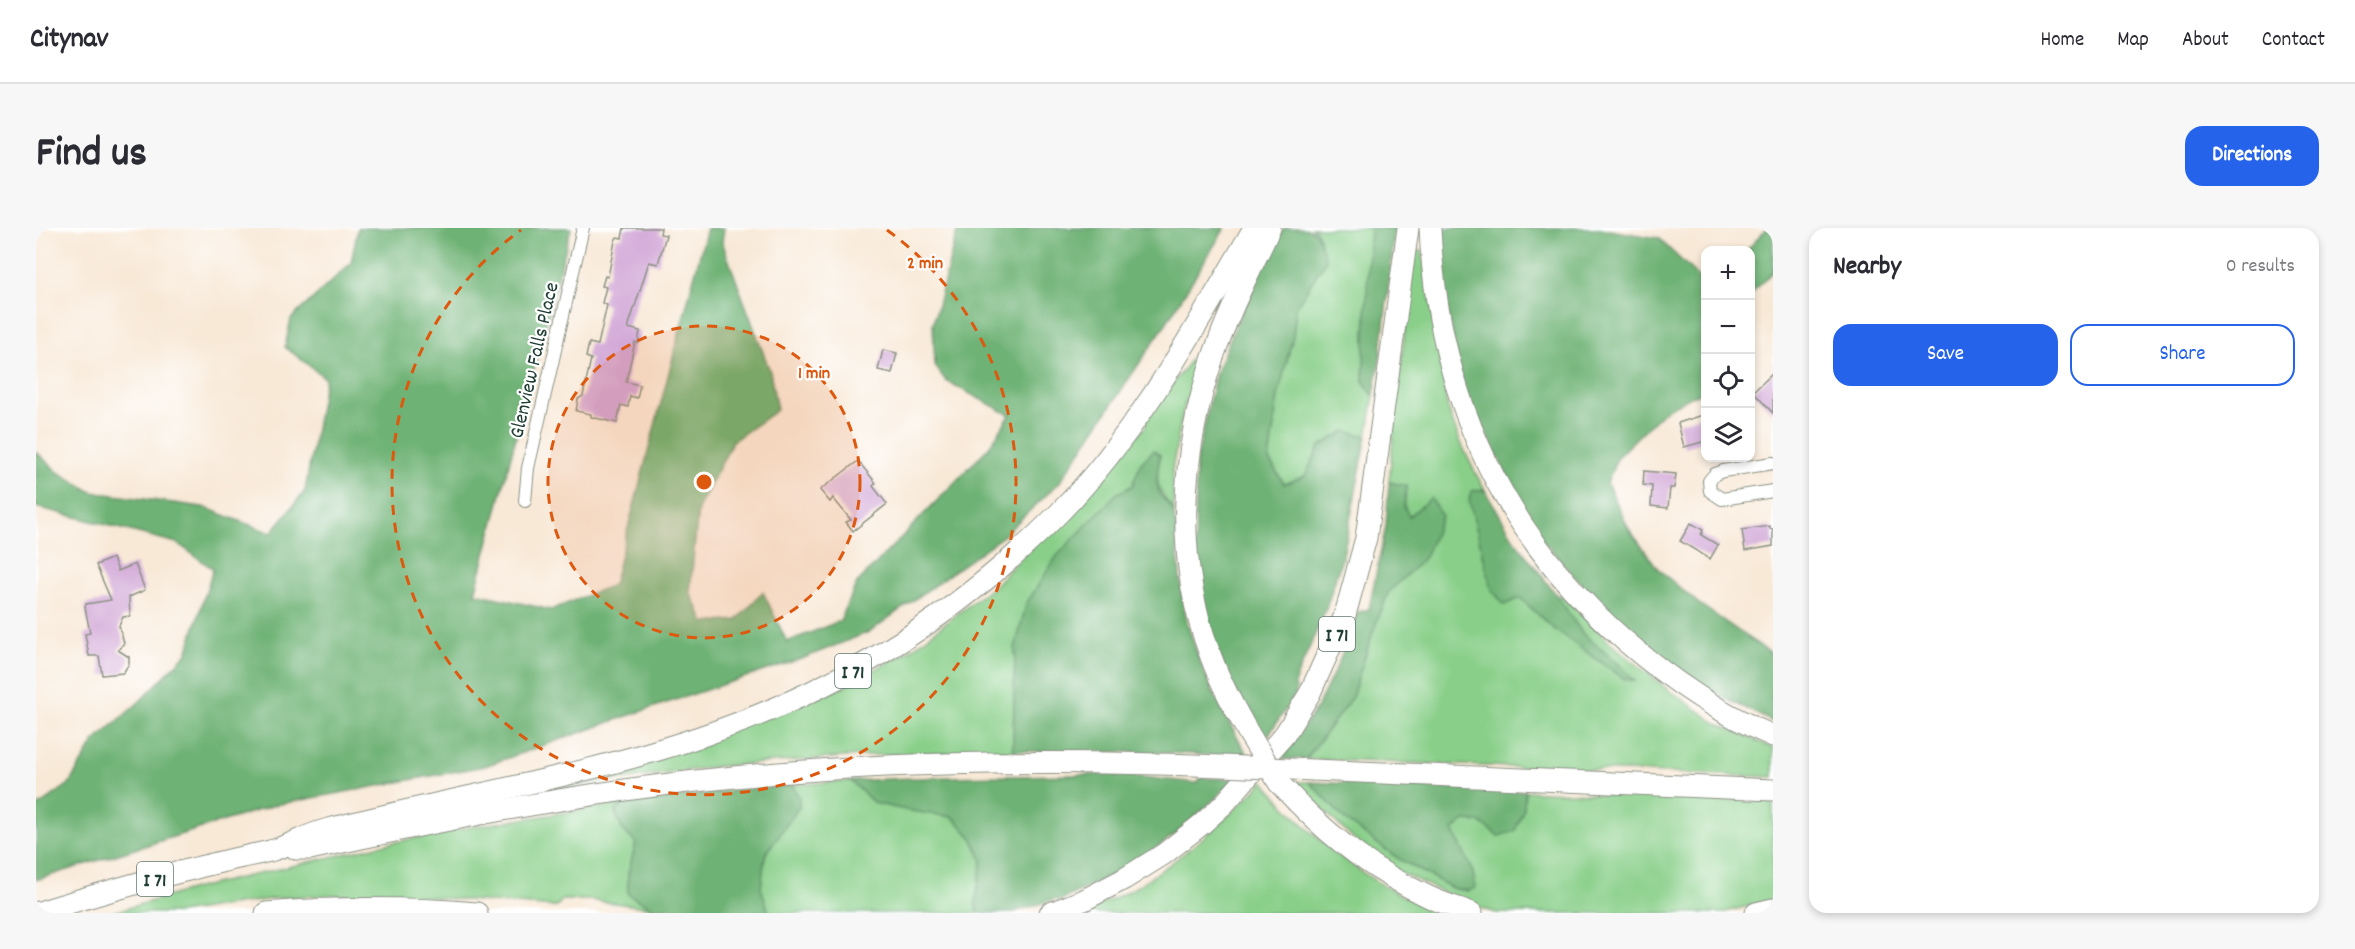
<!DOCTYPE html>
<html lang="en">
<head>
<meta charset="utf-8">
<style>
	:root { --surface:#fff; --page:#f7f7f7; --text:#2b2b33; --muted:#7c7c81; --line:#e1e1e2; --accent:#2563eb }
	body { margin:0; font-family:Dekko,sans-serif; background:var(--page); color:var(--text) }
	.controls { position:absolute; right:18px; top:18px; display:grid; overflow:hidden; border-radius:12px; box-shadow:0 3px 9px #0003 }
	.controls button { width:54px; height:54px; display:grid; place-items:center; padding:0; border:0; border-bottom:2px solid var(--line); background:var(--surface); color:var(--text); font:30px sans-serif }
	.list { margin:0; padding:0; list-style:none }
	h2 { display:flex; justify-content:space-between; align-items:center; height:78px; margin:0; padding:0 24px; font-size:26px }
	h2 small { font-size:20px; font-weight:400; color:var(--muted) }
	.actions { display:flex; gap:12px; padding:18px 24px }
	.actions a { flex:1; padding:14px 0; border:2px solid var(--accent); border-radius:18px; text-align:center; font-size:21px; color:var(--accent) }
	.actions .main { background:var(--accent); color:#fff }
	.icon { flex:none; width:33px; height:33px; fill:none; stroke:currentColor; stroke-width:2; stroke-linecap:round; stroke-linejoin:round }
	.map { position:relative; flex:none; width:1737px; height:685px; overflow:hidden; border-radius:18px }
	header { display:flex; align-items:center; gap:36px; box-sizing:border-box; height:84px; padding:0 30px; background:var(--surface); border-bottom:2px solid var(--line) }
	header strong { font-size:28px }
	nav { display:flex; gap:33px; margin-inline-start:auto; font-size:21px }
	.intro { display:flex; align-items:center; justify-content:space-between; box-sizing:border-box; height:144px; padding:0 36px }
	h1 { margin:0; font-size:42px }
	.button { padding:15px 27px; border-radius:18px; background:var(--accent); color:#fff; font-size:21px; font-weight:700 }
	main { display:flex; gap:36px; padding:0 36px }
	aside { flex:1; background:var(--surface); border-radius:18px; box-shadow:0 3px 9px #0003 }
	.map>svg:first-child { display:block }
	.green { fill:#89cf89; stroke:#54865e; stroke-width:1.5 }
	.forest { fill:#6eb275; stroke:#467854; stroke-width:1.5 }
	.building { fill:#d2a7d7 }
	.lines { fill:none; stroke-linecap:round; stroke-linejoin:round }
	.minor-casing { stroke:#8c9285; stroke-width:14 }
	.motorway-casing { stroke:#8c9285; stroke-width:23 }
	.minor { stroke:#fff; stroke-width:12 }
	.motorway { stroke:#fff; stroke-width:21 }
	.motorway-bridge-casing { stroke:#8c9285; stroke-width:23; stroke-linecap:butt }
	.motorway-bridge { stroke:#fff; stroke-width:21 }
	.ring { fill:none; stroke:#de580e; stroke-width:3; stroke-dasharray:10 8 }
	.labels { text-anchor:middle; stroke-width:4.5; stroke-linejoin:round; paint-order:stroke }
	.shield { fill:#fff; stroke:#627771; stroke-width:1.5 }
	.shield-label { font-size:20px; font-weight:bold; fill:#1f3d34 }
	.street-label { font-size:21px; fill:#1f3d34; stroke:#fff }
	.centre { fill:#de580e; stroke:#fff; stroke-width:3 }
	.ring-label { font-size:18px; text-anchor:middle; font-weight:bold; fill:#de580e; stroke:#fff; stroke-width:4.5; stroke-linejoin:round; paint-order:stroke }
</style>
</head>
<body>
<header>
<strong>Citynav</strong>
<nav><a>Home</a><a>Map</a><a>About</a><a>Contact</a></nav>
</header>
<div class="intro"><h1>Find us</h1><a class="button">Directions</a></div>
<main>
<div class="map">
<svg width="1737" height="685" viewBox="0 0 1737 685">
	<rect width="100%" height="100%" fill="#fff"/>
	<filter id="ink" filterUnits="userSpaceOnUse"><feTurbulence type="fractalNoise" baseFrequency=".0167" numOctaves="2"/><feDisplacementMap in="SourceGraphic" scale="12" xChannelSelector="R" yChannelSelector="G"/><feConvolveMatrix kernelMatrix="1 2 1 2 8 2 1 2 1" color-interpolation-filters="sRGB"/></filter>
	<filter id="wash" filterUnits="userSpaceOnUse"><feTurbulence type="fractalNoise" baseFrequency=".008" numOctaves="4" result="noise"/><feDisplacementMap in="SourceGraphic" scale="24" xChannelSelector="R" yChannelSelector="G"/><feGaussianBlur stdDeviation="1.35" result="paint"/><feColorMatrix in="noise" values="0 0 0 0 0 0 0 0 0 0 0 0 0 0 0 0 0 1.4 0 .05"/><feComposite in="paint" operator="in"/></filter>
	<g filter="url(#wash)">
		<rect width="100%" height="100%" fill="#f8e8d6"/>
		<g class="green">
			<path d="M 1276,0 L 1334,0 L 1327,153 L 1338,168 L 1331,208 L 1309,203 L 1284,218 L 1269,248 L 1248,256 L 1233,232 L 1242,168 L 1257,108 L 1260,79 L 1289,32 L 1281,4 Z"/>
			<path d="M 1386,22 L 1409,155 C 1405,179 1436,240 1449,262 L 1435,263 L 1484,369 L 1519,402 L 1589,451 L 1598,453 L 1586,439 L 1546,405 L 1522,369 L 1525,367 L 1578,418 L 1630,460 L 1682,496 L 1737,520 L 1737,549 L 1270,531 L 1316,469 L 1336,406 L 1352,365 L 1365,352 L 1395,271 L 1373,288 L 1368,278 L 1371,259 L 1353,254 L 1359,187 L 1378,23 Z"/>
			<path d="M 1159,126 L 1162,129 L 1153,168 L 1149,174 L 1136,241 L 1138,283 C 1119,260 1120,256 1124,227 L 1105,235 L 1096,258 L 1080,266 L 979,420 L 977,523 L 837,527 L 685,538 L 496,564 L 799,463 L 873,423 L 959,357 L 1110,198 L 1110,191 Z"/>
			<path d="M 815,553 L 838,575 L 875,583 L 917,589 C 928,601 945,616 946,633 C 948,651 936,668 942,685 L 733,685 L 725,660 L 729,627 L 763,579 L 763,569 L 756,557 Z"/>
			<path d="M 1228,553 C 1274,611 1335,659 1405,685 L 1046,685 C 1064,676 1084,669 1100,659 C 1148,629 1189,593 1228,553 Z"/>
			<path d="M 1259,554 L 1274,554 L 1310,593 L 1363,631 L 1418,661 L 1436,641 L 1417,602 L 1429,593 L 1443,594 L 1463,608 L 1488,580 L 1489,563 L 1737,574 L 1737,672 L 1685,685 L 1461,685 L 1440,679 L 1356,641 L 1316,610 Z"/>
			<path d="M 586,576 L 579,585 L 586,601 L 600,615 L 592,646 L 592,666 L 617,680 L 554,672 L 526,672 L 520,679 L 366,667 L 295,667 L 241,670 L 143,685 L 75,685 L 161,660 L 355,615 L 434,599 Z"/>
		</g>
		<g class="forest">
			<path d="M 322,0 L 535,0 L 439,365 L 515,382 L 577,357 L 671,0 L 688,0 L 686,14 L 734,143 L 741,182 L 697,213 L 662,281 L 654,364 L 669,395 L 701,392 L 727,364 L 751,414 L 804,393 L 821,355 L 953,219 L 974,187 L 910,153 L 899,138 L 897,96 L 922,0 L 1189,0 L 1129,97 L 1023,255 L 967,308 L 833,404 L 768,430 L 597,486 L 449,538 L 239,577 L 0,652 L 0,580 L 33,556 L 58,514 L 103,474 L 151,425 L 177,341 L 141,315 L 0,279 L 0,224 L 22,244 L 56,264 L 167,279 L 235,305 L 269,263 L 289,150 L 249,119 L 255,91 L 315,35 Z"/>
			<path d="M 1248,0 C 1284,0 1279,0 1290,32 L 1260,79 L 1257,108 L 1242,168 L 1233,232 L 1248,256 L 1269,248 L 1284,218 L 1310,203 L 1331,208 L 1307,327 L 1290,381 L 1259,453 L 1260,466 L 1229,512 L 1195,454 L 1181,423 L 1159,339 L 1160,235 L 1180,144 L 1224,40 Z"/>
			<path d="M 1334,0 L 1359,0 L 1345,125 L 1338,168 L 1327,153 Z"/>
			<path d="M 1404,0 L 1561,0 L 1622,10 L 1669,55 L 1669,162 L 1629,182 L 1582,228 L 1571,255 L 1593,301 L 1623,342 L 1662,375 L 1737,427 L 1737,494 L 1654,453 L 1580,395 L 1500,305 L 1427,159 L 1404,45 Z"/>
			<path d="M 1731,0 L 1737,0 L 1737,43 L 1715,66 L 1714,22 L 1711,22 Z"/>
			<path d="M 1118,222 L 1124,227 C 1122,240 1118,256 1125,268 C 1129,274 1137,278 1138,286 C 1143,315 1142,344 1147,373 C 1156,427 1184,482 1213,529 L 1112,524 L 977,523 L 979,420 L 990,376 L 1021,328 L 1080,266 L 1096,258 L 1105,235 Z"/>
			<path d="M 1353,254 L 1371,258 L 1368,278 L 1373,288 L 1395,270 L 1406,288 L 1389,329 L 1352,365 L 1336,406 L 1316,469 L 1270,531 L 1246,531 L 1280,481 L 1302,436 L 1322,384 L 1333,381 L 1350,298 Z"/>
			<path d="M 1449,262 L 1479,313 L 1522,369 L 1546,405 L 1586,439 L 1599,453 L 1589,451 L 1519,402 L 1484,370 L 1468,377 L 1456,362 L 1433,272 L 1435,263 Z"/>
			<path d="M 1077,546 L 1162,555 L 1164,550 L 1200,551 C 1171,578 1142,606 1109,628 C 1081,645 1052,659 1023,673 L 1019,671 L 975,685 L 942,685 L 939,677 L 946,632 L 936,610 L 917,589 L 875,583 L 838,575 L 815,553 C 902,547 989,549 1077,546 Z"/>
			<path d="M 1274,554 L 1489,563 L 1488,580 L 1479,603 L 1463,608 L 1443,594 L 1429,593 L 1417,602 L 1436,641 L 1440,659 L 1433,663 L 1418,661 L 1363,631 L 1310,593 Z"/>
			<path d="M 756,557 L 763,569 L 763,579 L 729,627 L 725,660 L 733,685 L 645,685 L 636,680 L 617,680 L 592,666 L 592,646 L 600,615 L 586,601 L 579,584 L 586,576 L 697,562 Z"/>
		</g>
		<g id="blocks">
			<g class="building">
				<path d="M 588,0 L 625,0 L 624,6 L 630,7 L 622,36 L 613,34 L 592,100 L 604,103 L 602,115 L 599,114 L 590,154 L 604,157 L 601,170 L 594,168 L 592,179 L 585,177 L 581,195 L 555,189 L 555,186 L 540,183 L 542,171 L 547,168 L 555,131 L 550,129 L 553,115 L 562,117 L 571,77 L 566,75 L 570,59 L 566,58 L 569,48 L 572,49 L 579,13 L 581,9 L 586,10 Z"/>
				<path d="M 847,122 L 861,125 L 856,145 L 842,142 Z"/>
				<path d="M 1737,145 L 1737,185 L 1717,164 Z"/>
				<path d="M 1670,186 L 1670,213 L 1648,219 L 1642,195 Z"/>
				<path d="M 822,233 L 840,255 L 837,258 L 851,276 L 817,303 L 810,294 L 815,292 L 797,270 L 794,274 L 784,262 Z"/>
				<path d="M 1608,243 L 1640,246 L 1638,260 L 1634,260 L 1632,280 L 1615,278 L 1616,258 L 1607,257 Z"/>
				<path d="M 1655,295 L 1667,302 L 1665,307 L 1682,317 L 1674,331 L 1644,313 Z"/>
				<path d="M 1734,298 L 1734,301 L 1737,301 L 1737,318 L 1709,323 L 1706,302 Z"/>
				<path d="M 77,330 L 82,343 L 99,336 L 109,362 L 93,369 L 94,388 L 87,389 L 83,398 L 88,415 L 82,422 L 93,429 L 93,436 L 87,445 L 66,447 L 63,428 L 53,428 L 49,406 L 54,405 L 49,379 L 50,376 L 75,372 L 60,337 Z"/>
			</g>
		</g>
	</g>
	<g filter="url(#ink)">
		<use href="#blocks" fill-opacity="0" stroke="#8c9285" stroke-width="1.5"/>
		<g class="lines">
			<g class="minor-casing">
				<g id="minor">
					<path d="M 1737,235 L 1687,243 L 1679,246 L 1673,253 L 1674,263 L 1686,271 L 1737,263"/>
					<path d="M 489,273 L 492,240 L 547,0"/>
				</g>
			</g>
			<g class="motorway-casing">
				<g id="motorway">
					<path d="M 1394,0 C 1401,165 1464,303 1588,412 C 1633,451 1682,485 1737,508"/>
					<path d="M 1213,506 C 1199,481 1185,456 1175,429 C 1138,332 1144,226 1177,129 C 1192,85 1214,43 1234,0"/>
					<path d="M 1277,542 L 1737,562"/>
					<path d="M 1262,575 C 1298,612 1342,645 1389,667 C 1404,675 1421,679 1436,685"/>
					<path d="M 260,621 L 274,621 C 381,598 487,576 596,561 C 791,534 989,530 1186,538"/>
					<path d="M 0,685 C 52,669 103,654 156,641 C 182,634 208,629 234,623 C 253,618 270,607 289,602 C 424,567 564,547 694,498 C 820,452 930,379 1024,284 C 1104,202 1160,98 1218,0"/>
					<path d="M 230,685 C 301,679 370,679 441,685"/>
					<path d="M 1014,685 L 1048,672 L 1088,651 L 1128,626 L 1166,596 L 1188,576 L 1249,506 L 1274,465 L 1309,387 L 1330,310 L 1372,0"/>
					<path d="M 1720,685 L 1737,681"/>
				</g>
			</g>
			<use href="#minor" class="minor"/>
			<use href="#motorway" class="motorway"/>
			<g class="motorway-bridge-casing">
				<g id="motorway-bridge">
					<path d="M 1213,506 L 1243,555 L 1262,575"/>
					<path d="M 1186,538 L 1277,542"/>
				</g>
			</g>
			<use href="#motorway-bridge" class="motorway-bridge"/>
		</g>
	</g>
	<circle cx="668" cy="254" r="156" fill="#de580e" fill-opacity=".12"/>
	<g class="ring">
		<circle cx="668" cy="254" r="156"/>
		<path d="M851 2A312 312 0 1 1 485 2"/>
	</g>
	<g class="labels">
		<g class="shield">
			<rect x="1283" y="389" width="36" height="34" rx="4.5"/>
			<rect x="799" y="426" width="36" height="34" rx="4.5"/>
			<rect x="101" y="634" width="36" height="34" rx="4.5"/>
		</g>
		<g class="shield-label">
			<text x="1301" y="413">I 71</text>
			<text x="817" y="450">I 71</text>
			<text x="119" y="658">I 71</text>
		</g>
		<g class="street-label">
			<text transform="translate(497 132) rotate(-77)" y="7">Glenview Falls Place</text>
		</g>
	</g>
	<circle cx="668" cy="254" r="9" class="centre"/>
	<g class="ring-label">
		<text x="889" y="40">2 min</text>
		<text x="778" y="150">1 min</text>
	</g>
</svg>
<div class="controls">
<button>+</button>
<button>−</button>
<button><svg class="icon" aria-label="locate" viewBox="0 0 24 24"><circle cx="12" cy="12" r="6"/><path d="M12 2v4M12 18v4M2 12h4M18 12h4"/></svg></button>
<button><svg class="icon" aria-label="layers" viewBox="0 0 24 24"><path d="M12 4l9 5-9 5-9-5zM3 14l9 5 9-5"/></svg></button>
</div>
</div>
<aside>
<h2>Nearby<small>0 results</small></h2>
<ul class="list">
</ul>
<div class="actions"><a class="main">Save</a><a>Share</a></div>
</aside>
</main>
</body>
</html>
